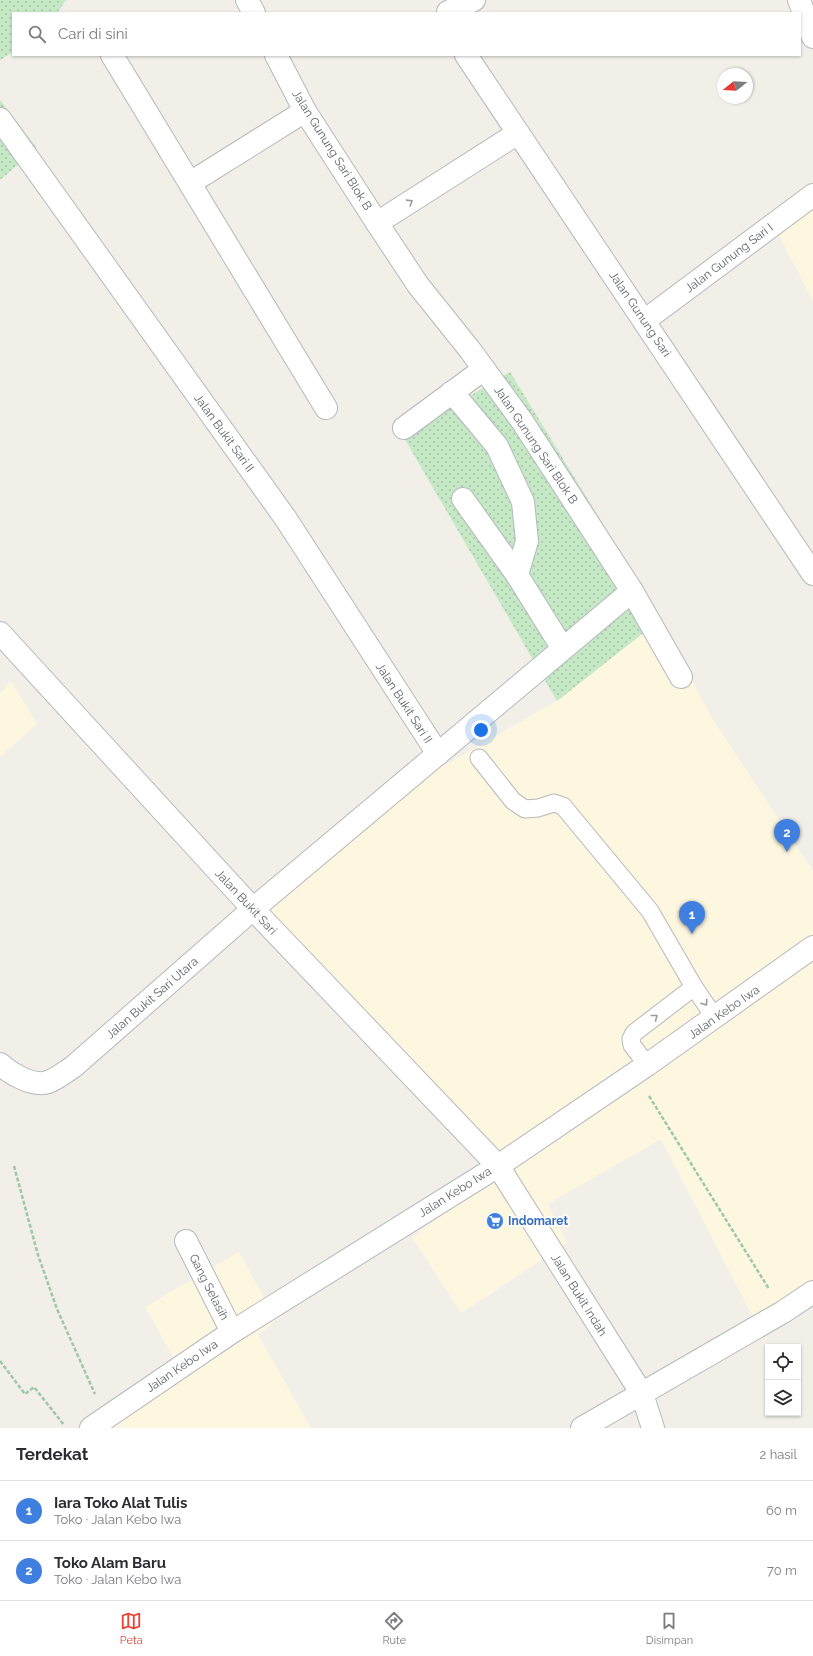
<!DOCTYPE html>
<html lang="id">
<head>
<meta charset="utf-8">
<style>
	:root { --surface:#fff; --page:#f7f7f7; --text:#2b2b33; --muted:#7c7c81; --line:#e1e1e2; --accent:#ea4335 }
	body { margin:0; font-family:Raleway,sans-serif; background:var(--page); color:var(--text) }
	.controls { position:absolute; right:12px; bottom:12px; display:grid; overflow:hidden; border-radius:0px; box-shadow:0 1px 3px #0004 }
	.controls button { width:36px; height:36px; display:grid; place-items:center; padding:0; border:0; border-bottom:1px solid var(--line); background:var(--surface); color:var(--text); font:20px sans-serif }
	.compass { position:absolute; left:717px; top:68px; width:36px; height:36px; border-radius:50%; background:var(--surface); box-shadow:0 1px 3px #0004; rotate:252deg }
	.you { position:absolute; left:481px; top:730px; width:14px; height:14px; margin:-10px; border:3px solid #fff; border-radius:50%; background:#1a73e8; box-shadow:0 0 0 6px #1a73e833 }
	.badge { display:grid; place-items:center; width:26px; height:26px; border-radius:50%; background:var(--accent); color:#fff; font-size:13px; font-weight:700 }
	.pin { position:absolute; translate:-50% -33px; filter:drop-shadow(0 1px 2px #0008) }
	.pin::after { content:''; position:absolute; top:21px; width:14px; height:12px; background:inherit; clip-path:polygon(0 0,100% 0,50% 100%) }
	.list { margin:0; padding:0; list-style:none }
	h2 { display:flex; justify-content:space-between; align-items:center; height:52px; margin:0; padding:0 16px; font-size:17px }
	h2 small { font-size:13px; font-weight:400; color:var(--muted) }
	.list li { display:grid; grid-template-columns:26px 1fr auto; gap:12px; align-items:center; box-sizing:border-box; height:60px; padding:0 16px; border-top:1px solid var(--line) }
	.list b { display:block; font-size:15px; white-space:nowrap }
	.list p { margin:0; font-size:13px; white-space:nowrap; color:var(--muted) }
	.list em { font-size:13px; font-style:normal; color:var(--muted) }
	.icon { flex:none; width:22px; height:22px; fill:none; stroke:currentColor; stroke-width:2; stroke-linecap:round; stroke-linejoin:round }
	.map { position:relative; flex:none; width:813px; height:1428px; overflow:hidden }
	.search { position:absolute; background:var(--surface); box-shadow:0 1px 3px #0004; left:12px; right:12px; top:12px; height:44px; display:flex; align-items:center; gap:10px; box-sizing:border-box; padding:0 14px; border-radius:0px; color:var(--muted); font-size:15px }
	.sheet { height:172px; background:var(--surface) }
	nav { display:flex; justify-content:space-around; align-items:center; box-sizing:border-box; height:56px; border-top:1px solid var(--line); background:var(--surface); font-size:11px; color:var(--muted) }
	nav a { display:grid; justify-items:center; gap:2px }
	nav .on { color:var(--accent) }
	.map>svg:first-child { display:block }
	.commercial { fill:#fef7e0 }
	.grass { fill:url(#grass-dots) }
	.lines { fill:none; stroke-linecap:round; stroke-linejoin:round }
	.lane-casing { stroke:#b5b8bc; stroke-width:19 }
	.street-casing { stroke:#b5b8bc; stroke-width:24 }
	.secondary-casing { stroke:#b6babf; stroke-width:24 }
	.path { stroke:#9cc7a9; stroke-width:2.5; stroke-dasharray:4 2; stroke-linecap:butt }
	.lane { stroke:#fff; stroke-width:17 }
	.street { stroke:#fff; stroke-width:22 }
	.secondary { stroke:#fff; stroke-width:22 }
	.oneway { stroke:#979a9d }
	.labels { text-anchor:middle; stroke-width:3.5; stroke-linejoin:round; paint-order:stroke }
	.street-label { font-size:12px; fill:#5f6368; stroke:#fff }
	.shop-label { font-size:12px; font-weight:bold; fill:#366cbe; stroke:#fff; text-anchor:start }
</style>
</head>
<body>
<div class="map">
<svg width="813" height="1428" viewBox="0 0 813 1428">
	<defs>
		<pattern id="grass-dots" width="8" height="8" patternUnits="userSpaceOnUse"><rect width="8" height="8" fill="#c5e8c5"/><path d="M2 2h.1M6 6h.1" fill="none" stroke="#a3c0a4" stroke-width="1.8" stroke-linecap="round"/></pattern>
	</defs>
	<rect width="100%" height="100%" fill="#f1efe8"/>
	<g class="commercial">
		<path d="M 813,182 L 813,301 L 767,213 Z"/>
		<path d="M 661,619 L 710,715 L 813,871 L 813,1299 L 759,1329 L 661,1139 L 548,1204 L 567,1243 L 461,1313 L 412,1237 L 498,1175 L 246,907 L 347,821 L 557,701 Z"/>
		<path d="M 11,681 L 37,724 L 0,757 L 0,693 Z"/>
		<path d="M 239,1252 L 276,1320 L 258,1335 L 311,1428 L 101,1428 L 185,1378 L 145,1307 Z"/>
	</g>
	<g class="grass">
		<path d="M 0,0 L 66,0 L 57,13 L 13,13 L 13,52 L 0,60 Z"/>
		<path d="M 0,100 L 37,148 L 0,180 Z"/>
		<path d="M 510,372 L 661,619 L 557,701 L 403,436 Z"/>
	</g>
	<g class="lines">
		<g class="lane-casing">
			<g id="lane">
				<path d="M 479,758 L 513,801 L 525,809 L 538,808 L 554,803 L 563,806 L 650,911 L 694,987 L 715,1018"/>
				<path d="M 647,1065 L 632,1045 L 631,1039 L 634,1033 L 694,987"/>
			</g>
		</g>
		<g class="street-casing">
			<g id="street">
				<path d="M 247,0 L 254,13"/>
				<path d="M 799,0 L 813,37"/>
				<path d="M 448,12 L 474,0"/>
				<path d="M 112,55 L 326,408"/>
				<path d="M 276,55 L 305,111 L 377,223 L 418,285 L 470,350 L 522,421 L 632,591 L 681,677"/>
				<path d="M 466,55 L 813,574"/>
				<path d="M 0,119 L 286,519 L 438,754"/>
				<path d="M 190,183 L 305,111"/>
				<path d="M 377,223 L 518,133"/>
				<path d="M 644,321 L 813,195"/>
				<path d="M 452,392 L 497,446 L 523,502 L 527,541 L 517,575"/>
				<path d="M 404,428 L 484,369"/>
				<path d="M 463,499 L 517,575 L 563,649"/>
				<path d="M 0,1064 C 11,1074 33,1087 48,1082 C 57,1079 65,1072 73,1067 L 253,909 L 632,591"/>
				<path d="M 498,1166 L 642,1394 L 653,1428"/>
				<path d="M 186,1241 L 232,1332"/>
				<path d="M 582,1428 L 783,1312 L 813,1292"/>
			</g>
		</g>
		<g class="secondary-casing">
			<g id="secondary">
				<path d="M 0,633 L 253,909 L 498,1166"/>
				<path d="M 91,1428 L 232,1332 L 498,1166 L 647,1065 L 813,947"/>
			</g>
		</g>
		<g class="path">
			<path d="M 649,1096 L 769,1289"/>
			<path d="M 14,1166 L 38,1255 L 57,1309 L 95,1394"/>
			<path d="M 0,1361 L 25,1394 L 34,1387 L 64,1425"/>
		</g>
		<use href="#lane" class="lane"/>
		<use href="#street" class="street"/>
		<use href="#secondary" class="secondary"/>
	</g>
	<defs><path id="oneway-chevron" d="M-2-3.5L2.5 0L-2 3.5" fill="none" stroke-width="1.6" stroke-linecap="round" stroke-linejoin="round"/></defs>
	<g class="oneway">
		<use href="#oneway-chevron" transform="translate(410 202) rotate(-32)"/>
		<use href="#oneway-chevron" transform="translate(705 1003) rotate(56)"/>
		<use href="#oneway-chevron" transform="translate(655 1017) rotate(-38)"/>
	</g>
	<defs>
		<g id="supermarket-disc" transform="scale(0.9)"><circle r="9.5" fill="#3f7fe0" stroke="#fff"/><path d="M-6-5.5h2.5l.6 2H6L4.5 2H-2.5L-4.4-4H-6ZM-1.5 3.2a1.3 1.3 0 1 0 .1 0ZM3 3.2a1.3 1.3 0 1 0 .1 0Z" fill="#fff"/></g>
	</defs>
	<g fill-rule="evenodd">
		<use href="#supermarket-disc" x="495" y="1221"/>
	</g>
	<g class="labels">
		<g class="street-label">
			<text transform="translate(332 150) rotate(58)" y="4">Jalan Gunung Sari Blok B</text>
			<text transform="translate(729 258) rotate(-37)" y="4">Jalan Gunung Sari I</text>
			<text transform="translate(640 314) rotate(56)" y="4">Jalan Gunung Sari</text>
			<text transform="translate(224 433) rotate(54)" y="4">Jalan Bukit Sari II</text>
			<text transform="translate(536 445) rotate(56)" y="4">Jalan Gunung Sari Blok B</text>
			<text transform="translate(404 703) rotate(57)" y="4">Jalan Bukit Sari II</text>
			<text transform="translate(246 902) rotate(47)" y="4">Jalan Bukit Sari</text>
			<text transform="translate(152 998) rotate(-41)" y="4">Jalan Bukit Sari Utara</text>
			<text transform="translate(724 1012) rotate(-35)" y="4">Jalan Kebo Iwa</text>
			<text transform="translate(455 1192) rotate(-32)" y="4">Jalan Kebo Iwa</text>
			<text transform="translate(209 1287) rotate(63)" y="4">Gang Selasih</text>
			<text transform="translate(579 1295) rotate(58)" y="4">Jalan Bukit Indah</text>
			<text transform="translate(182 1366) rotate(-34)" y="4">Jalan Kebo Iwa</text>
		</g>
		<g class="shop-label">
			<text x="508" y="1225">Indomaret</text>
		</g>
	</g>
</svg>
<div class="controls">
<button><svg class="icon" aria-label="locate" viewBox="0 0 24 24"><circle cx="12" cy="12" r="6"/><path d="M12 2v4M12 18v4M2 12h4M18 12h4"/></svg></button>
<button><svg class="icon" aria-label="layers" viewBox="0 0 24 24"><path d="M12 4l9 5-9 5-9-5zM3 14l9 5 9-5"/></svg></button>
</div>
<svg class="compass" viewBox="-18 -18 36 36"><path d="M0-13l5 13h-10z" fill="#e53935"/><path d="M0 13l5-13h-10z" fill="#7c7c81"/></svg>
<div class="you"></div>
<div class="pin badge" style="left:692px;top:934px;background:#3f7fe0">1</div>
<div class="pin badge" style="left:787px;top:852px;background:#3f7fe0">2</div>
<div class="search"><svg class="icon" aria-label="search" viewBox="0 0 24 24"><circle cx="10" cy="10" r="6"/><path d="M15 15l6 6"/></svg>Cari di sini</div>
</div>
<section class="sheet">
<h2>Terdekat<small>2 hasil</small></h2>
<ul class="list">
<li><span class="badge" style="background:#3f7fe0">1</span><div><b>Iara Toko Alat Tulis</b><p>Toko · Jalan Kebo Iwa</p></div><em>60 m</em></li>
<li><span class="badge" style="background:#3f7fe0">2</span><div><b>Toko Alam Baru</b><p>Toko · Jalan Kebo Iwa</p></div><em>70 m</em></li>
</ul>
</section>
<nav>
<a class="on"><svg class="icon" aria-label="map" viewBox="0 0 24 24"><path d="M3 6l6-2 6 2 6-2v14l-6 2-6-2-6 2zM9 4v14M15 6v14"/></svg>Peta</a>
<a><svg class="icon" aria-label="directions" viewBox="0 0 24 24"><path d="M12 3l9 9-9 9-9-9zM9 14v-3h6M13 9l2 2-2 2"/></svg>Rute</a>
<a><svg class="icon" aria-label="saved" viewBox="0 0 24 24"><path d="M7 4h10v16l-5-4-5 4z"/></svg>Disimpan</a>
</nav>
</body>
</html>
